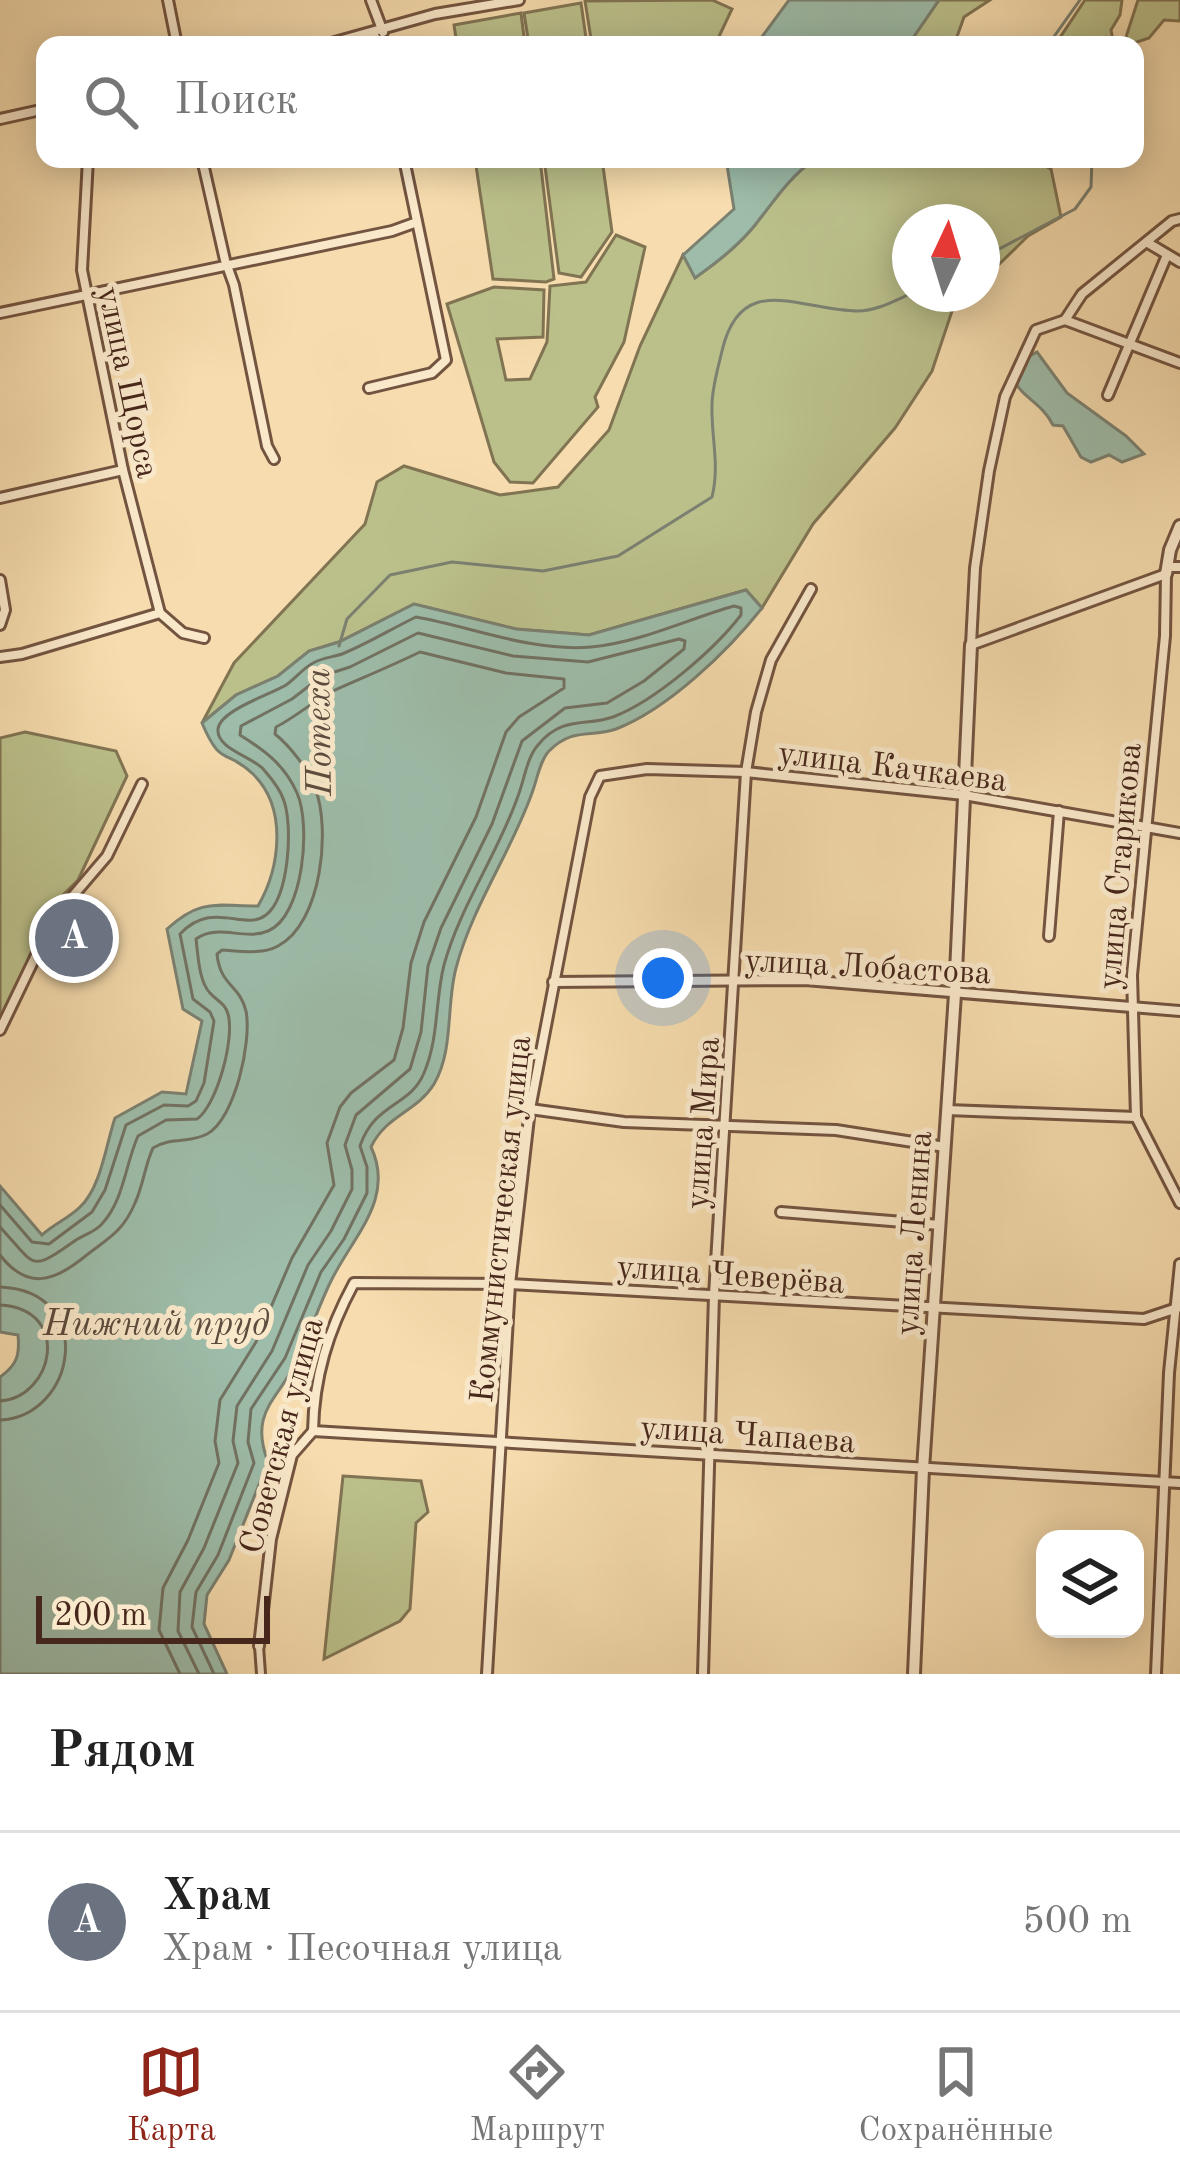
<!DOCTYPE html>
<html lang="ru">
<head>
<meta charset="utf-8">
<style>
	:root { --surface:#fff; --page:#f2f2f2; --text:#222; --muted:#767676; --line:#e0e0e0; --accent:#8f2418 }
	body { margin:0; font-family:"Old Standard TT",serif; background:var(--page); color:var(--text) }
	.controls { position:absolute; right:36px; bottom:36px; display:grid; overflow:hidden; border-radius:24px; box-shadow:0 6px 30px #0003 }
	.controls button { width:108px; height:108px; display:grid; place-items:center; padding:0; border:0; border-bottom:3px solid var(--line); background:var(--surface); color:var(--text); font:60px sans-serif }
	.compass { position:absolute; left:892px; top:204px; width:108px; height:108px; border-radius:50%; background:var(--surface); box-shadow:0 6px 30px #0003; rotate:4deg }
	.scale { position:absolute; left:36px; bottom:30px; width:234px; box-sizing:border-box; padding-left:12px; border:6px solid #47271b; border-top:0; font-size:33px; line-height:42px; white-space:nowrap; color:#47271b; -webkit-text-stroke:9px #f9e8ca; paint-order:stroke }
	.you { position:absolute; left:663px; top:978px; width:42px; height:42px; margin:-30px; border:9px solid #fff; border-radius:50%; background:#1a73e8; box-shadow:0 0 0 18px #1a73e833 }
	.badge { display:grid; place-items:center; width:78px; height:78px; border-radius:50%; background:var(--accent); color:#fff; font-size:39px; font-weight:700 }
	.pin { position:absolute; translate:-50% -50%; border:6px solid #fff; box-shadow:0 3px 12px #0006 }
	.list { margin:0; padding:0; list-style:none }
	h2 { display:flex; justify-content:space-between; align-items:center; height:156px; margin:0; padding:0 48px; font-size:51px }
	h2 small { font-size:39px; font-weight:400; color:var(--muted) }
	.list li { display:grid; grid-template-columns:78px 1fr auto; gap:36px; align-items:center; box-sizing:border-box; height:180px; padding:0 48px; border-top:3px solid var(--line) }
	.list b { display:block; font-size:45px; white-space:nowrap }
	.list p { margin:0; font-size:39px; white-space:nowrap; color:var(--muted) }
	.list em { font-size:39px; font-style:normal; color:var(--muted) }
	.icon { flex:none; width:66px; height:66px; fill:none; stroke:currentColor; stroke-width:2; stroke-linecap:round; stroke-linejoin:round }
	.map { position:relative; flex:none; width:1180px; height:1674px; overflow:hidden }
	.search { position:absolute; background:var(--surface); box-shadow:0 6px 30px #0003; left:36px; right:36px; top:36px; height:132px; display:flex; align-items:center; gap:30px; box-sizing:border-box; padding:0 42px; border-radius:24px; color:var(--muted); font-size:45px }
	.sheet { height:336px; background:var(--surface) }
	nav { display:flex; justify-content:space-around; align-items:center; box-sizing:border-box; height:168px; border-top:3px solid var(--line); background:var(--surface); font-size:33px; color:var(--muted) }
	nav a { display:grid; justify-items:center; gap:6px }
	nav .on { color:var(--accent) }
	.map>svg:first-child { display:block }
	.green { fill:#bbc08b; stroke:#817453; stroke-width:3 }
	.water { fill:#9dbca9; stroke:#7b8070; stroke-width:3 }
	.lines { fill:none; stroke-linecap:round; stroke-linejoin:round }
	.shore { stroke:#727262; stroke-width:3 }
	.stream { stroke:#7b8070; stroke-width:3 }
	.pedestrian-casing { stroke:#735440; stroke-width:12 }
	.minor-casing { stroke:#735440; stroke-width:14 }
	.tertiary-casing { stroke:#735440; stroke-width:16 }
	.pedestrian { stroke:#f9e8ca; stroke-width:6 }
	.minor { stroke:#f9e8ca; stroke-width:8 }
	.tertiary { stroke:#f9e8ca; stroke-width:10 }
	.labels { text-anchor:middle; stroke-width:10; stroke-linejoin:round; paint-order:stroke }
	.street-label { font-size:33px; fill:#47271b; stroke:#f9e8ca }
	.water-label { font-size:36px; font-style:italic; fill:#5c4c3e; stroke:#f9e8ca }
</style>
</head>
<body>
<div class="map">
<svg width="1180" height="1674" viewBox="0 0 1180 1674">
	<rect width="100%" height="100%" fill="#f6dcae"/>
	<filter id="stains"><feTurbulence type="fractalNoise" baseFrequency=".00167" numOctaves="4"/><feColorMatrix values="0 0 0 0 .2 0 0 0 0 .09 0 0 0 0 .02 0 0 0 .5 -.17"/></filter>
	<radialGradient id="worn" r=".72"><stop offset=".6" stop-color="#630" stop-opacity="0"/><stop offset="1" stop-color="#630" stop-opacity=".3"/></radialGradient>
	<g class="green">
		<path d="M 712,0 L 732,9 L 715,45 L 592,45 L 585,1 Z"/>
		<path d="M 939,0 L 990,0 L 964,17 L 954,45 L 908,45 Z"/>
		<path d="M 1085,0 L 1122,0 L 1120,15 L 1111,30 L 1114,45 L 1055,45 Z"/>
		<path d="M 1138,0 L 1180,0 L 1180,21 L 1164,20 L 1149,38 L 1128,45 L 1126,37 Z"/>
		<path d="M 581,3 L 587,45 L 529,45 L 524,13 Z"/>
		<path d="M 521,13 L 525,45 L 457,45 L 454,25 Z"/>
		<path d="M 475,159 L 540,159 L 554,279 L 546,282 L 493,279 Z"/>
		<path d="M 544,159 L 602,159 L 612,232 L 581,277 L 559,273 Z"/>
		<path d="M 815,159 L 1031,159 L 1051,169 L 1061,217 L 1028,236 L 982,281 L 982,222 L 910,222 L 910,294 L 969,294 L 952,311 L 932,371 L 895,428 L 813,524 L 762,608 L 746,590 L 589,635 L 516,629 L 414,604 L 339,642 L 309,651 L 278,676 L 236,695 L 202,723 L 234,663 L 365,524 L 377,482 L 404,466 L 500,495 L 558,487 L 609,430 L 640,346 L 683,255 L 696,277 C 718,262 738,246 755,225 C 774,201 789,177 815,159 Z"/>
		<path d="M 616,235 L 645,247 L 624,342 L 595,397 L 598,407 L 533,483 L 510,482 L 494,462 L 447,304 L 494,287 L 544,290 L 543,337 L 497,339 L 506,380 L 530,379 L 547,342 L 550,286 L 586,282 Z"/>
		<path d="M 25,732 L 116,751 L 127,776 L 78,880 L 53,905 L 0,1029 L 0,738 Z"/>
		<path d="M 343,1476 L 421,1481 L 428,1512 L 416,1523 L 410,1609 L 400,1621 L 324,1659 Z"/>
	</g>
	<g class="water">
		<path d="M 789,0 L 939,0 L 908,45 L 756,45 Z"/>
		<path d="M 726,159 L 815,159 C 789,177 774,201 755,225 C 738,246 717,262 695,278 L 683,255 L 734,209 Z"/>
		<path d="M 1037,352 L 1067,393 L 1126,436 L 1144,454 L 1122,462 L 1109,455 L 1091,462 L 1081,457 L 1063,426 L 1053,425 C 1043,404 1021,396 1016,383 L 1028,357 Z"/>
		<path d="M 746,590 L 762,608 C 728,651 668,709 616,729 C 590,738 573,727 549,751 C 540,760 537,780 532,793 C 511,852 472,907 456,968 C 446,1005 454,1050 434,1084 C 417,1112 386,1115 371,1147 C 396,1200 351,1238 330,1283 C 318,1308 309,1335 297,1361 C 277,1401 249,1412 268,1462 L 229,1560 L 207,1595 L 204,1624 L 227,1674 L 0,1674 L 0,1377 C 17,1365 20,1355 18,1335 L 0,1332 L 0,1186 L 42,1235 C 54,1224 69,1218 80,1207 C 101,1188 106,1144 115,1118 L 162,1092 L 186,1094 L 202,1021 L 183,1009 L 167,929 C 201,898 216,906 258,906 C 280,868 288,808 253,774 C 226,748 221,768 202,723 L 236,695 L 278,676 L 309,651 L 339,642 L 414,604 L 516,629 L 589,635 Z"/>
	</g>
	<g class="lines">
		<g class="shore">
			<path d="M 0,1205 L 32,1242 L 49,1244 L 92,1212 L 105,1190 L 126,1125 L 164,1105 L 188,1106 L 196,1101 L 204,1083 L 214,1021 L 210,1012 L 193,999 L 180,934 C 213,899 244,932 266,915 C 289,897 293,827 284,801 C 281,791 271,778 264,770 C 254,757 216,749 218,729 C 220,710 272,694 286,685 C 296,678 304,667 315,662 C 323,658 333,657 342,654 C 367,644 391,629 416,617 C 473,627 531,652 591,647 C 639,643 688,619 734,606 L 741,608 L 741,615 C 714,650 655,701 613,717 C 585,727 563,715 538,745 C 527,757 524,781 518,796 C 498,854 460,906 444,965 C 435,1000 439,1038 424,1073 C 410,1107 375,1102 360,1146 L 367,1167 L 367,1193 L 344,1239 L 321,1272 L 285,1358 L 251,1409 L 248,1442 L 254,1463 L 218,1555 L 196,1592 L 192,1627 L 214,1674"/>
			<path d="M 0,1227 C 37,1267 29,1273 76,1240 C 84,1235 94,1232 101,1225 C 124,1201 125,1165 138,1136 L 166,1120 L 197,1119 C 217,1105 235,1038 228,1014 C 225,1003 217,1001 210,993 C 199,982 198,955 196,939 C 218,923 244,941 268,931 C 304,916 311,824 297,793 C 285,765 264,750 240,735 L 241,726 L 292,699 L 322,676 L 350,667 L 418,633 L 513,656 L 588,662 L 679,639 L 685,641 L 684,649 L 644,681 L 607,703 L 565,708 L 522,741 L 492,824 L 441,928 L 428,966 L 421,1032 L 410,1069 L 356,1115 L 345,1145 L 352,1170 L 352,1189 L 331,1231 L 308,1265 L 272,1351 L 237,1406 L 233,1441 L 238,1463 L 204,1548 L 180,1592 L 178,1631 L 199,1674"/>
			<path d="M 0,1255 C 27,1290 53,1282 83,1258 C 106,1239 122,1234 135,1203 C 143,1186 145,1165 153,1148 C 173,1136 188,1144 207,1134 C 235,1119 252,1041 246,1011 C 240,985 220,986 217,954 L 222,950 C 240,951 262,955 278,946 C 322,923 331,828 315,788 C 307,768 291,747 275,734 L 276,727 C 296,717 316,699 333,691 C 362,678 391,666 420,652 L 506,673 L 564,679 L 564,688 L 519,717 L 506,732 L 476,817 L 424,922 L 411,963 L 403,1028 L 394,1060 L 351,1093 L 340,1107 L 327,1143 L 334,1185 L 292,1258 L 256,1342 L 220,1400 L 215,1441 L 219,1463 L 188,1540 L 163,1588 L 159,1630 L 180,1674"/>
			<path d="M 0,1287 C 98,1291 76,1417 0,1420"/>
			<path d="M 0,1305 C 73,1309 53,1398 0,1401"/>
		</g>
		<g class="stream">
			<path d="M 1048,45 L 1080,0"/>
			<path d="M 982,258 L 1075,209 L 1091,187 L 1092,159"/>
			<path d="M 339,646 L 347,619 L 390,575 L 452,562 L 543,571 L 618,556 L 712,497 C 720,465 711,437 712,405 C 712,388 718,368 722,351 C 741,269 801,311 858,311 C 876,311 894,301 910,294"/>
		</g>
		<g class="pedestrian-casing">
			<path id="pedestrian" d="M 259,1646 L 261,1674"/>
		</g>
		<g class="minor-casing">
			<g id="minor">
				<path d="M 168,0 L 177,45"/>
				<path d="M 371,0 L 383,32"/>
				<path d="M 373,34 L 380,45"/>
				<path d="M 324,45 L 435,14 L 519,0"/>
				<path d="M 0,119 L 45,109"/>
				<path d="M 88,159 L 82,270 L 123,470 L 160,613"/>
				<path d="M 202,159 L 225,260 L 234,285 L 267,446 L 274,459"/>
				<path d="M 1148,243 L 1180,262"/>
				<path d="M 0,313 L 392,231 L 417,222"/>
				<path d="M 1065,320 L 1036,330 L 1005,397 L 989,471 L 975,568 L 971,645 L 1166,574 L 1165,636 L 1132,975 L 1136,1117 L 1180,1203"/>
				<path d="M 1065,320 L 1082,294 L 1172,221 L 1180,219"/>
				<path d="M 1065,320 L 1180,363"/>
				<path d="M 369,388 L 432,373 L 446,360 L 404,159"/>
				<path d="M 1108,395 L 1167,255"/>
				<path d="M 0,498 L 123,470"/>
				<path d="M 1167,567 L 1180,567"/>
				<path d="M 0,580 L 5,610 L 0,625"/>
				<path d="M 0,657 L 22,654 L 160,613 L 183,633 L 204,638"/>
				<path d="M 1049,936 L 1059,811"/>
				<path d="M 553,982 L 805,980 L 1180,1011"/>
				<path d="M 0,1030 L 54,918 L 107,856 L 142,784"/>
				<path d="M 530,1109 L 624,1122 L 836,1130 L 945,1147"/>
				<path d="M 947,1110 L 1136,1117"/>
				<path d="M 781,1212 L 940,1225"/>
				<path d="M 313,1431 L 1180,1483"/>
				<path d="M 259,1646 L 271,1539 L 292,1455 L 313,1431 C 314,1377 328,1331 354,1283 L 510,1284 L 1144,1319 L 1180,1307"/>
				<path d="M 487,1674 L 510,1284 L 530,1109 L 590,797 L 600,776 L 647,769 L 746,772 L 964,795 L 1180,833"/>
				<path d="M 703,1674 L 714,1295 L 746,772 L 756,712 L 771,660 L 811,589"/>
				<path d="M 1156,1674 L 1169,1373 L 1180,1264"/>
			</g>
		</g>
		<g class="tertiary-casing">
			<g id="tertiary">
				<path d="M 1166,574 L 1170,550 L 1180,526"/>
				<path d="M 914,1674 L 923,1469 L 955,994 L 971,645"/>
			</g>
		</g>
		<use href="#pedestrian" class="pedestrian"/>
		<use href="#minor" class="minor"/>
		<use href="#tertiary" class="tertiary"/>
	</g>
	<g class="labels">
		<g class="street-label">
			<text transform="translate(130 382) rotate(78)" y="12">улица Щорса</text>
			<text transform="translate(893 765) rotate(7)" y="12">улица Качкаева</text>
			<text transform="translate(1118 866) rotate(-85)" y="12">улица Старикова</text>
			<text transform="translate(868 965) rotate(3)" y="12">улица Лобастова</text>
			<text transform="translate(701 1123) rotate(-86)" y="12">улица Мира</text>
			<text transform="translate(499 1219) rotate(-84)" y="12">Коммунистическая улица</text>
			<text transform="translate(912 1233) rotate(-86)" y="12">улица Ленина</text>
			<text transform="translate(731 1273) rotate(4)" y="12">улица Чеверёва</text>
			<text transform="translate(748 1433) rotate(4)" y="12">улица Чапаева</text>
			<text transform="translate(280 1435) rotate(-75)" y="12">Советская улица</text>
		</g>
		<g class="water-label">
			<text transform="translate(317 732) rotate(-91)" y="13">Потеха</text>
			<text x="156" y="1335">Нижний пруд</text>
		</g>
	</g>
	<rect width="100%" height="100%" filter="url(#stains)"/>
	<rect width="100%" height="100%" fill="url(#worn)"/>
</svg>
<div class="controls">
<button><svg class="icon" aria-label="layers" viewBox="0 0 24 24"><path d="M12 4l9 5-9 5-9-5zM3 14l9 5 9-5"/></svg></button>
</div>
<svg class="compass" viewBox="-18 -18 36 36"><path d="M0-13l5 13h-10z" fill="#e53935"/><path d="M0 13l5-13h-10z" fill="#767676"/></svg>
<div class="scale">200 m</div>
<div class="you"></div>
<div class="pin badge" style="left:74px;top:938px;background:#6b7280">A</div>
<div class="search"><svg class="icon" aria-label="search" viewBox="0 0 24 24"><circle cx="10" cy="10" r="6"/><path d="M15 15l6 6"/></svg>Поиск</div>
</div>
<section class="sheet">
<h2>Рядом<small></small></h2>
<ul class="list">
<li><span class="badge" style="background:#6b7280">A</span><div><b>Храм</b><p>Храм · Песочная улица</p></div><em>500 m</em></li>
</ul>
</section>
<nav>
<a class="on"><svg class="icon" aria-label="map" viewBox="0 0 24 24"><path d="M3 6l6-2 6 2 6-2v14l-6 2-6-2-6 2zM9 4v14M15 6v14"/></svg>Карта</a>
<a><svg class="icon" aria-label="directions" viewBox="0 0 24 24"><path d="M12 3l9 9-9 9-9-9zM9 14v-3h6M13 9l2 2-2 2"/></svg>Маршрут</a>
<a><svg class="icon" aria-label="saved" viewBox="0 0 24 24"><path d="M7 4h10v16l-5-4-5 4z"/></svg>Сохранённые</a>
</nav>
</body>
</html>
